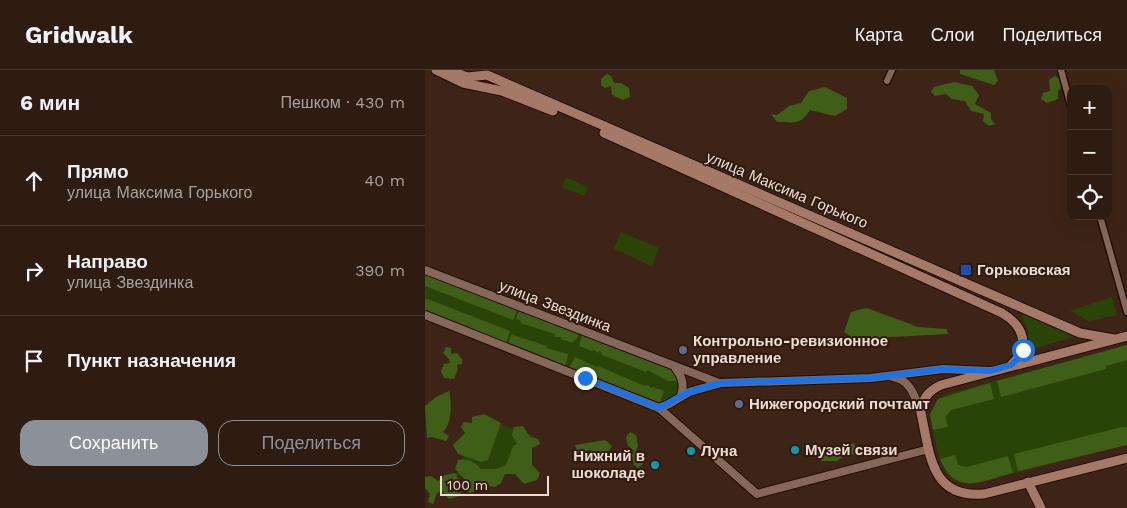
<!DOCTYPE html>
<html lang="ru">
<head>
<meta charset="utf-8">
<style>
	:root { --surface:#2e1b11; --page:#3a281f; --text:#f1f3f6; --muted:#a7a19f; --line:#493931; --accent:#8c9099 }
	body { margin:0; font-family:"Work Sans",sans-serif; background:var(--page); color:var(--text) }
	.controls { position:absolute; right:15px; top:15px; display:grid; overflow:hidden; border-radius:10px; box-shadow:0 5px 20px #0002 }
	.controls button { width:45px; height:45px; display:grid; place-items:center; padding:0; border:0; border-bottom:1px solid var(--line); background:var(--surface); color:var(--text); font:25px sans-serif }
	.scale { position:absolute; left:15px; bottom:12px; width:109px; box-sizing:border-box; padding-left:5px; border:2px solid #eddcd4; border-top:0; font-size:14px; line-height:18px; white-space:nowrap; color:#eddcd4; -webkit-text-stroke:4px #321b0e; paint-order:stroke }
	.stop { position:absolute; width:15px; height:15px; margin:-11px; border:4px solid #1a73e8; border-radius:50%; background:#fff }
	.stop.end { background:#1a73e8; border-color:#fff; box-shadow:0 1px 5px #0008 }
	.list { margin:0; padding:0; list-style:none }
	h2 { display:flex; justify-content:space-between; align-items:center; height:65px; margin:0; padding:0 20px; font-size:21px }
	h2 small { font-size:16px; font-weight:400; color:var(--muted) }
	.list li { display:grid; grid-template-columns:32px 1fr auto; gap:15px; align-items:center; box-sizing:border-box; height:90px; padding:0 20px; border-top:1px solid var(--line) }
	.list b { display:block; font-size:19px; white-space:nowrap }
	.list p { margin:0; font-size:16px; white-space:nowrap; color:var(--muted) }
	.list em { font-size:16px; font-style:normal; color:var(--muted) }
	.actions { display:flex; gap:10px; padding:15px 20px }
	.actions a { flex:1; padding:11px 0; border:1px solid var(--accent); border-radius:15px; text-align:center; font-size:18px; color:var(--accent) }
	.actions .main { background:var(--accent); color:#fff }
	.icon { flex:none; width:28px; height:28px; fill:none; stroke:currentColor; stroke-width:2; stroke-linecap:round; stroke-linejoin:round }
	.map { position:relative; flex:none; width:702px; height:438px; overflow:hidden }
	header { display:flex; align-items:center; gap:30px; box-sizing:border-box; height:70px; padding:0 25px; background:var(--surface); border-bottom:1px solid var(--line) }
	header strong { font-size:24px }
	nav { display:flex; gap:28px; margin-inline-start:auto; font-size:18px }
	main { display:flex }
	aside { flex:1; background:var(--surface) }
	.map>svg:first-child { display:block }
	.green { fill:#2a4407 }
	.forest { fill:#3f5f19 }
	.lines { fill:none; stroke-linecap:round; stroke-linejoin:round }
	.minor-casing { stroke:#230d02; stroke-width:9 }
	.tertiary-casing { stroke:#230d02; stroke-width:10 }
	.secondary-casing { stroke:#230d02; stroke-width:11 }
	.minor { stroke:#86685a; stroke-width:6 }
	.tertiary { stroke:#86685a; stroke-width:8 }
	.secondary { stroke:#a57967; stroke-width:9 }
	.route { stroke:#1a73e8; stroke-width:6 }
	.transit-dot { fill:#1a4fb4; stroke:#321b0e; stroke-width:2 }
	.service-dot { fill:#5c6f8a; stroke:#321b0e; stroke-width:2 }
	.culture-dot { fill:#0f9aa8; stroke:#321b0e; stroke-width:2 }
	.labels { text-anchor:middle; stroke-width:4; stroke-linejoin:round; paint-order:stroke }
	.street-label { font-size:15px; fill:#eddcd4; stroke:#321b0e }
	.poi-label { font-size:15px; font-weight:bold; fill:#eddcd4; stroke:#321b0e; text-anchor:start }
</style>
</head>
<body>
<header>
<strong>Gridwalk</strong>
<nav><a>Карта</a><a>Слои</a><a>Поделиться</a></nav>
</header>
<main>
<aside>
<h2>6 мин<small>Пешком · 430 m</small></h2>
<ul class="list">
<li><svg class="icon" aria-label="ahead" viewBox="0 0 24 24"><path d="M12 20V5M6 11l6-6 6 6"/></svg><div><b>Прямо</b><p>улица Максима Горького</p></div><em>40 m</em></li>
<li><svg class="icon" aria-label="right" viewBox="0 0 24 24"><path d="M7 20v-9h11M14 6l5 5-5 5"/></svg><div><b>Направо</b><p>улица Звездинка</p></div><em>390 m</em></li>
<li><svg class="icon" aria-label="arrive" viewBox="0 0 24 24"><path d="M6 21V4h12l-3 4 3 4H6"/></svg><div><b>Пункт назначения</b></div></li>
</ul>
<div class="actions"><a class="main">Сохранить</a><a>Поделиться</a></div>
</aside>
<div class="map">
<svg width="702" height="438" viewBox="0 0 702 438">
	<rect width="100%" height="100%" fill="#3d2417"/>
	<g class="green">
		<path d="M 141,107 L 163,117 L 159,126 L 137,117 Z"/>
		<path d="M 196,162 L 234,178 L 227,196 L 189,179 Z"/>
		<path d="M 0,204 L 247,300 L 253,307 C 255,327 246,335 226,331 L 0,241 Z"/>
		<path d="M 687,227 L 692,245 L 664,251 L 645,241 Z"/>
		<path d="M 598,244 L 649,267 L 604,280 L 603,260 L 596,245 Z"/>
		<path d="M 702,275 L 702,375 L 546,414 C 540,413 532,413 527,409 C 513,398 508,360 505,344 L 513,329 L 522,324 Z"/>
		<path d="M 55,347 L 109,366 L 98,396 L 30,407 Z"/>
	</g>
	<g class="forest">
		<path d="M 535,0 L 569,0 L 573,11 L 569,15 L 535,4 Z"/>
		<path d="M 182,4 L 186,6 L 189,13 L 196,13 L 204,18 L 205,27 L 198,30 L 187,25 L 186,16 L 180,18 L 176,15 L 176,9 Z"/>
		<path d="M 630,6 L 635,9 L 637,15 L 633,22 L 633,29 L 622,33 L 616,29 L 618,23 L 625,21 L 624,10 Z"/>
		<path d="M 529,12 L 547,16 L 554,25 L 550,34 L 566,43 L 566,49 L 570,54 L 564,56 L 558,51 L 559,44 L 546,41 L 540,31 L 527,29 L 521,24 L 510,26 L 506,22 L 509,17 Z"/>
		<path d="M 400,17 L 422,28 L 422,39 L 410,46 L 385,40 C 375,56 369,52 352,52 L 346,44 L 352,45 L 364,36 L 376,33 L 384,21 Z"/>
		<path d="M 0,204 L 92,240 L 88,250 L 0,216 Z"/>
		<path d="M 0,228 L 85,261 L 81,273 L 0,241 Z"/>
		<path d="M 442,238 L 493,257 L 522,259 L 523,264 L 429,269 L 419,262 L 426,242 Z"/>
		<path d="M 94,241 L 154,264 L 151,270 L 149,270 L 148,273 L 136,269 L 136,267 L 130,267 L 130,264 L 95,253 L 96,251 L 91,249 Z"/>
		<path d="M 87,263 L 88,265 L 122,276 L 121,278 L 143,284 L 140,297 L 83,274 Z"/>
		<path d="M 157,265 L 247,300 L 254,311 L 243,311 L 222,300 L 221,302 L 177,285 L 177,283 L 174,281 L 173,283 L 168,279 L 167,281 L 154,276 Z"/>
		<path d="M 702,275 L 702,290 L 681,296 L 681,299 L 576,327 L 572,311 Z"/>
		<path d="M 21,277 L 26,278 L 26,284 L 32,283 L 37,289 L 37,294 L 32,295 L 33,299 L 29,309 L 19,308 L 16,301 L 19,294 L 25,293 L 24,289 L 18,283 Z"/>
		<path d="M 150,287 L 172,297 L 173,296 L 220,316 L 223,315 L 226,318 L 227,317 L 239,321 L 235,333 L 144,298 Z"/>
		<path d="M 565,313 L 569,329 L 526,340 L 520,347 L 523,357 L 508,360 L 505,344 L 513,329 Z"/>
		<path d="M 24,321 C 27,333 27,354 18,362 L 24,366 L 21,371 L 7,367 L 2,368 L 0,336 L 11,327 Z"/>
		<path d="M 59,344 L 76,353 L 63,390 L 56,392 L 33,384 L 28,375 L 40,363 L 36,357 L 39,352 L 47,353 L 47,347 Z"/>
		<path d="M 98,356 L 105,367 L 113,369 L 115,374 L 107,378 L 107,395 L 115,403 L 112,410 L 99,414 L 90,404 L 80,404 L 76,413 L 70,417 L 64,416 L 45,423 L 42,421 L 44,414 L 30,399 L 33,390 C 43,388 50,392 56,399 L 71,399 L 81,395 L 88,376 L 92,374 L 87,365 L 89,357 Z"/>
		<path d="M 697,357 L 702,357 L 702,375 L 593,401 L 589,384 Z"/>
		<path d="M 205,362 L 211,365 L 213,376 L 211,380 L 217,385 L 218,394 L 213,398 L 209,395 L 206,385 L 209,381 L 203,376 L 201,367 Z"/>
		<path d="M 180,370 L 187,376 L 184,381 L 173,385 L 170,391 L 165,379 L 154,387 L 150,375 Z"/>
		<path d="M 429,373 L 432,384 L 419,386 L 412,391 L 396,391 L 396,384 Z"/>
		<path d="M 530,385 L 533,395 L 542,397 L 583,386 L 588,403 C 556,411 532,427 515,389 Z"/>
		<path d="M 30,403 L 34,410 L 28,419 L 36,423 L 35,426 L 24,429 L 17,421 L 12,423 L 8,434 L 3,432 L 5,424 L 0,418 L 0,407 L 6,406 L 13,411 L 20,405 Z"/>
	</g>
	<g class="lines">
		<g class="minor-casing">
			<g id="minor">
				<path d="M 636,0 L 646,36"/>
				<path d="M 462,11 L 467,0"/>
				<path d="M 675,146 L 702,242"/>
			</g>
		</g>
		<g class="tertiary-casing">
			<g id="tertiary">
				<path d="M 0,200 L 294,313"/>
				<path d="M 0,245 L 234,338 L 332,424 L 504,379"/>
				<path d="M 251,299 C 258,308 259,315 256,326"/>
				<path d="M 468,307 C 486,310 490,327 496,343"/>
				<path d="M 234,338 L 244,334 L 264,322 L 296,313 L 446,308 L 518,299 L 564,301"/>
			</g>
		</g>
		<g class="secondary-casing">
			<g id="secondary">
				<path d="M 11,0 L 38,13 L 77,21 L 128,41"/>
				<path d="M 24,0 L 42,7 L 62,5 L 655,263 L 689,269"/>
				<path d="M 179,63 L 577,243 C 599,256 606,277 586,295"/>
				<path d="M 702,266 L 516,315 C 503,321 497,329 496,343 C 505,383 505,429 559,424 L 702,388"/>
				<path d="M 603,412 L 616,438"/>
			</g>
		</g>
		<use href="#minor" class="minor"/>
		<use href="#tertiary" class="tertiary"/>
		<use href="#secondary" class="secondary"/>
	</g>
	<g class="lines">
		<path class="route" d="M 160,308 L 234,338 L 264,322 L 296,313 L 446,308 L 518,299 L 566,301 L 586,295 L 594,288 L 598,280"/>
	</g>
	<rect class="transit-dot" x="535" y="194" width="12" height="12" rx="2.5"/>
	<g class="service-dot">
		<circle cx="258" cy="280" r="5"/>
		<circle cx="314" cy="334" r="5"/>
	</g>
	<g class="culture-dot">
		<circle cx="370" cy="380" r="5"/>
		<circle cx="266" cy="381" r="5"/>
		<circle cx="230" cy="395" r="5"/>
	</g>
	<g class="labels">
		<g class="street-label">
			<text transform="translate(362 120) rotate(23)" y="5">улица Максима Горького</text>
			<text transform="translate(130 236) rotate(21)" y="5">улица Звездинка</text>
		</g>
		<g class="poi-label">
			<text x="552" y="205">Горьковская</text>
			<text x="268" y="276">Контрольно-ревизионное<tspan x="268" dy="17">управление</tspan></text>
			<text x="324" y="339">Нижегородский почтамт</text>
			<text x="380" y="385">Музей связи</text>
			<text x="276" y="386">Луна</text>
			<text x="220" y="391" text-anchor="end">Нижний в<tspan x="220" dy="17">шоколаде</tspan></text>
		</g>
	</g>
</svg>
<div class="controls">
<button>+</button>
<button>−</button>
<button><svg class="icon" aria-label="locate" viewBox="0 0 24 24"><circle cx="12" cy="12" r="6"/><path d="M12 2v4M12 18v4M2 12h4M18 12h4"/></svg></button>
</div>
<div class="scale">100 m</div>
<div class="stop" style="left:598px;top:280px"></div>
<div class="stop end" style="left:160px;top:308px"></div>
</div>
</main>
</body>
</html>
